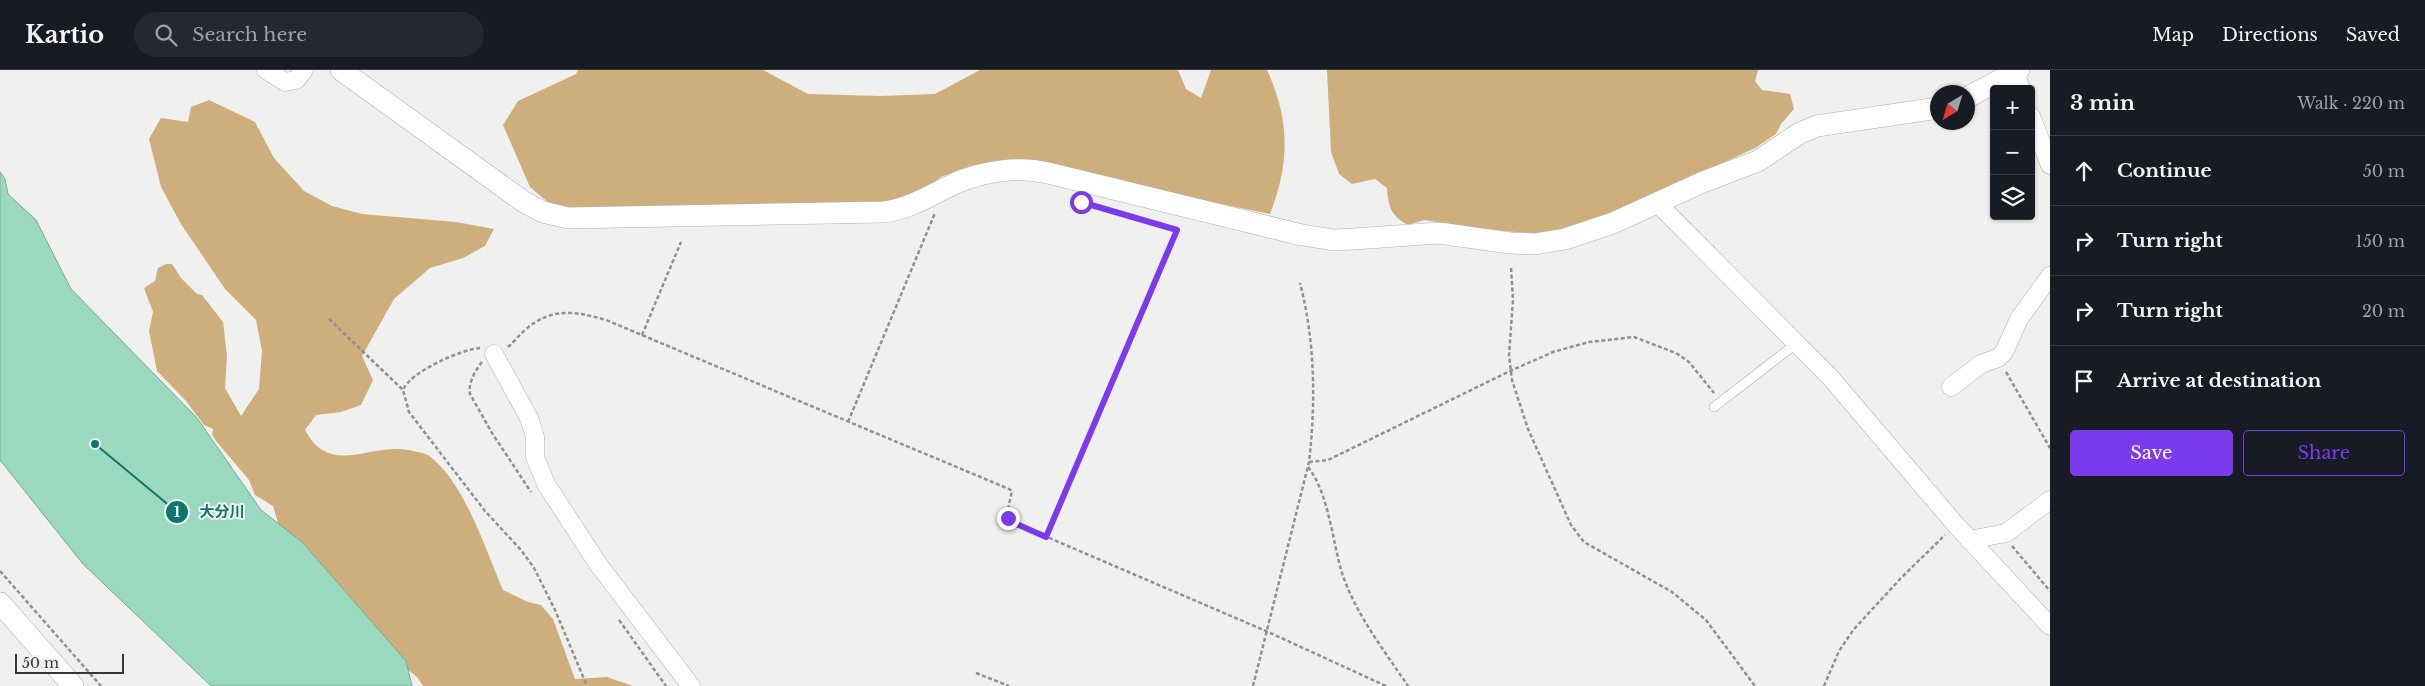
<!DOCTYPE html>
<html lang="en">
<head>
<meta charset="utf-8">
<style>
	:root { --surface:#171b24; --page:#242831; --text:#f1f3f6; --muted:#9ea1a6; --line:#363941; --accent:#7c3aed }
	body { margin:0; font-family:"Libre Baskerville","Noto Sans JP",serif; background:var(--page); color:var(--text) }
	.controls { position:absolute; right:15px; top:15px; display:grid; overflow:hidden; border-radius:5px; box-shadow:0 1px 4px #0004 }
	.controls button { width:45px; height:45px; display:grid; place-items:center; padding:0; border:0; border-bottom:1px solid var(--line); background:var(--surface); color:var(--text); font:25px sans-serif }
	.compass { position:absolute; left:1930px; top:15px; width:45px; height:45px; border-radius:50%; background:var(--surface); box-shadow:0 1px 4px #0004; rotate:218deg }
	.scale { position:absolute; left:15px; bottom:12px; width:109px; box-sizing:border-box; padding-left:5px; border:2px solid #363635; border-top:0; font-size:14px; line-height:18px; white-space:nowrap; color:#363635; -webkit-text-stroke:4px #f0f1ee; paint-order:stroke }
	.stop { position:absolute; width:15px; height:15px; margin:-11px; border:4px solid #7c3aed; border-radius:50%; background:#fff }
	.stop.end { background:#7c3aed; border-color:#fff; box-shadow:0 1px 5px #0008 }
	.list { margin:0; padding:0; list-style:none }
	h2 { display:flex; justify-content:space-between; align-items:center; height:65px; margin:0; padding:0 20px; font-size:21px }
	h2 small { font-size:16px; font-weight:400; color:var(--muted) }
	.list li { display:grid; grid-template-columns:32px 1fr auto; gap:15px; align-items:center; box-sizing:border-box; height:70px; padding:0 20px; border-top:1px solid var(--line) }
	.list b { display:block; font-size:19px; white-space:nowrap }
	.list em { font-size:16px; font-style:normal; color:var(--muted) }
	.actions { display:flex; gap:10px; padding:15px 20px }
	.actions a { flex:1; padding:11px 0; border:1px solid var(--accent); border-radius:5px; text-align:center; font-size:18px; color:var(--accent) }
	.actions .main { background:var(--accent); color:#fff }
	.icon { flex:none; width:28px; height:28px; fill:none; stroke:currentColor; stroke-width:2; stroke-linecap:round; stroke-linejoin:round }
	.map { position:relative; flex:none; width:2050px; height:616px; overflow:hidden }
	header { display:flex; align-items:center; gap:30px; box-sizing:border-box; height:70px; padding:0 25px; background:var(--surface); border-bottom:1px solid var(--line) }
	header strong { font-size:24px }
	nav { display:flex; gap:28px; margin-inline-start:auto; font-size:18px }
	.search { width:350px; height:45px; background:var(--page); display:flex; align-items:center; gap:12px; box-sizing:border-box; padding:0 18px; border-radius:28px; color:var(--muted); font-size:19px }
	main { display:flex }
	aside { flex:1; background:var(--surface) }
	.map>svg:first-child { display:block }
	.forest { fill:#ceae7d }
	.water { fill:#9ad9be; stroke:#7ca895 }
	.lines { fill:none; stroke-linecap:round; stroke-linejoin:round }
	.service-casing { stroke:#afb0ad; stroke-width:10 }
	.minor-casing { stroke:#afb0ad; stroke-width:19 }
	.tertiary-casing { stroke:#afb0ad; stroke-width:22 }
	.path { stroke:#90908e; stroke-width:2.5; stroke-dasharray:4 2.5; stroke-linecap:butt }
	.service { stroke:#fff; stroke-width:9 }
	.minor { stroke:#fff; stroke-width:18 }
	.tertiary { stroke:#fff; stroke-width:21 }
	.route { stroke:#7c3aed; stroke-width:6 }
	.leader { fill:none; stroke:#0f766e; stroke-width:2 }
	.callout-dot { fill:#0f766e; stroke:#f0f1ee; stroke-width:2 }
	.mark-label { font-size:15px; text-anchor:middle; font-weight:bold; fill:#fff }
	.callout-label { font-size:15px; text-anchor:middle; font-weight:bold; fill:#0f766e; stroke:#f0f1ee; stroke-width:4; stroke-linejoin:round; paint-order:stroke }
</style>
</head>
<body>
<header>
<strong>Kartio</strong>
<div class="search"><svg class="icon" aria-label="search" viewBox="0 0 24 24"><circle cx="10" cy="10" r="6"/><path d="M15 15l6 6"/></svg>Search here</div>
<nav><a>Map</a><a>Directions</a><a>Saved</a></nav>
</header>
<main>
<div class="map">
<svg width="2050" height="616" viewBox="0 0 2050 616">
	<rect width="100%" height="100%" fill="#f0f1ee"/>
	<g class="forest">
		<path d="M 578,0 L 763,0 L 808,24 L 880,26 L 935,24 L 980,0 L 1178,0 L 1186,19 L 1201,28 L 1211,0 L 1267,0 C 1290,50 1290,93 1270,144 L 1011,91 L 973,95 L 941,107 L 921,122 L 878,134 L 555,138 L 530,117 L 503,55 L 518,31 L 576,4 Z"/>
		<path d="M 1327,0 L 1758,0 L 1755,11 L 1762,20 L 1790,24 L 1794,39 L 1781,54 L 1776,64 L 1755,78 L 1601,150 L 1562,162 L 1531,163 L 1490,160 L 1424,150 L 1408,155 C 1391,146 1388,136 1387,118 L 1375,109 L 1352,114 L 1339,104 L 1331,82 Z"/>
		<path d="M 209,30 L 255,52 L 274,88 L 304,121 L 332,136 L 362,144 L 456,152 L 494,159 L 485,176 L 463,188 L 430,198 L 394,229 L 362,286 L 373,310 L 361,335 L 341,342 L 316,345 L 305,360 C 331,409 372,370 413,381 C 418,382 424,383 428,385 C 465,412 485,479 503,520 L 528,532 L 541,535 L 553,549 L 575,609 L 607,607 L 633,616 L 423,616 L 417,607 L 378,575 L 279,456 L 273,436 L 255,425 L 249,410 L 216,371 L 212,364 L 213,359 L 204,355 L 186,331 L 157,301 L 149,261 L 153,242 L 144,218 L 155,211 L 158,198 L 166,194 L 172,194 L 181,208 L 197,224 L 202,225 L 223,252 L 227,286 L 225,318 L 241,346 L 259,319 L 262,281 L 256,250 L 225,219 L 181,154 L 161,117 L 149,69 L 161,48 L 188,52 L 191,37 Z"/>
	</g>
	<path class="water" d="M 0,102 L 5,109 L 8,124 L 36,150 L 71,219 L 197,348 L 261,440 L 302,472 L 406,591 L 412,616 L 211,616 L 83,494 L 0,390 Z"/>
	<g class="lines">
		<g class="service-casing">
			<path id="service" d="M 1714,337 L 1797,273"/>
		</g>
		<g class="minor-casing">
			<g id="minor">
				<path d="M 266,0 L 285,12 L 296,10 L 304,0"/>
				<path d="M 2014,0 L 2021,19"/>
				<path d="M 2031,46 L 2050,95"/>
				<path d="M 1657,133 L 1830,307 L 1956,455 L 2050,556"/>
				<path d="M 494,284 L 529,348 L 535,367 L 535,387 L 546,414 L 598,494 L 691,616"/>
				<path d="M 1951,317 L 1981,294 L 1998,288 L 2004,282 L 2019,249 L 2050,206"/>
				<path d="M 1969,470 L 2006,463 L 2050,430"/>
			</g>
		</g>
		<g class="tertiary-casing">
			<g id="tertiary">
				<path d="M 341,0 L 524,132 L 543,142 L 568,148 L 884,142 C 912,138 932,124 956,113 C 984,101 1018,96 1048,103 L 1302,165 L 1334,170 L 1354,169 L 1439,163 L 1510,173 L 1535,174 L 1565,169 L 1613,153 L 1703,112 L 1758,91 L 1800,63 L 1817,56 L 1938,38"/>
				<path d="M 1968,27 L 2019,0"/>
				<path d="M 0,533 L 73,616"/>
			</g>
		</g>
		<g class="path">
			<path d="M 1511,198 L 1513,230 L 1509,285 L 1512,310 L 1528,359 L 1571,455 L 1584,472 L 1672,522 L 1706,550 L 1755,616"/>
			<path d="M 329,249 L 403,320"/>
			<path d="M 642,265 L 681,172"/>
			<path d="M 508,277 C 514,272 519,265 525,260 C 551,237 575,241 606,250 L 1009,419 L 1012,421 L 1007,444 L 1012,452 L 1266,561 L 1386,616"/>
			<path d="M 480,278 C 462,279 410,302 403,320 L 409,342 L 485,441 L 521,480 L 534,498 L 555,540 L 587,616"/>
			<path d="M 482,292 C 475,301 468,313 470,324 L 492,363 L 531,422"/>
			<path d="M 2006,302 L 2050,378"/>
			<path d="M 848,352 L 935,143"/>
			<path d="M 1309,392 L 1328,390 L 1510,301 L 1553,282 L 1589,272 L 1634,267 L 1676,283 L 1689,292 L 1714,323"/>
			<path d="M 1308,397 C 1329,424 1332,470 1342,503 C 1356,545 1384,580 1408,616"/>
			<path d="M 1046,466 L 1177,160 L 1081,132"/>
			<path d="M 2012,476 L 2050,521"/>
			<path d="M 0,501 L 101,616"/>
			<path d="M 619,550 L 666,616"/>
			<path d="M 976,603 L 1009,616"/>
			<path d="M 1253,616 L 1309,392 C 1316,332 1315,271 1300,213"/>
			<path d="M 1824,616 L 1839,581 L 1854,559 L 1901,508 L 1945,465"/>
		</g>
		<use href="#service" class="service"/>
		<use href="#minor" class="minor"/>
		<use href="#tertiary" class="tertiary"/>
	</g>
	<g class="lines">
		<path class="route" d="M 1008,448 L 1012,452 L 1046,467 L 1177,160 L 1081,132"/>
	</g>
	<path class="leader" d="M95 374L177 442"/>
	<g class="callout-dot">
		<circle cx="95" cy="374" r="5"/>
		<circle cx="177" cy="442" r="12"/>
	</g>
	<g class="mark-label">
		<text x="177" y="447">1</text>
	</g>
	<g class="callout-label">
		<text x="222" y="447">大分川</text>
	</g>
</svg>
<div class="controls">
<button>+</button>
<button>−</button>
<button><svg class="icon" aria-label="layers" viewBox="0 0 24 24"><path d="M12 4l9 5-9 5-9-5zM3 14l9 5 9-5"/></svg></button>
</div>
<svg class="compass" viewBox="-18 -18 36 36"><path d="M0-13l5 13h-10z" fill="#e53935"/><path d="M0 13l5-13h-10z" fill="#9ea1a6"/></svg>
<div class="scale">50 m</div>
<div class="stop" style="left:1081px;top:132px"></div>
<div class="stop end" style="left:1008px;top:448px"></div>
</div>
<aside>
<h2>3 min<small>Walk · 220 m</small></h2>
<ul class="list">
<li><svg class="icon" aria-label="ahead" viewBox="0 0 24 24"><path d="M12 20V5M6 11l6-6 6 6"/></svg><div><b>Continue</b></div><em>50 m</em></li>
<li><svg class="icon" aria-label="right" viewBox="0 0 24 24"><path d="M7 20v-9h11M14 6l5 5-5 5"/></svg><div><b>Turn right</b></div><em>150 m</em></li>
<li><svg class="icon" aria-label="right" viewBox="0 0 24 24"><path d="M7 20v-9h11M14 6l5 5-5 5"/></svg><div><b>Turn right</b></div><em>20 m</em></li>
<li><svg class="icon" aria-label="arrive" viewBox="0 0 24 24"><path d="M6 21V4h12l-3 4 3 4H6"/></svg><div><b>Arrive at destination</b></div></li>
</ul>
<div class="actions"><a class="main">Save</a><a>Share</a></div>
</aside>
</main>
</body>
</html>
